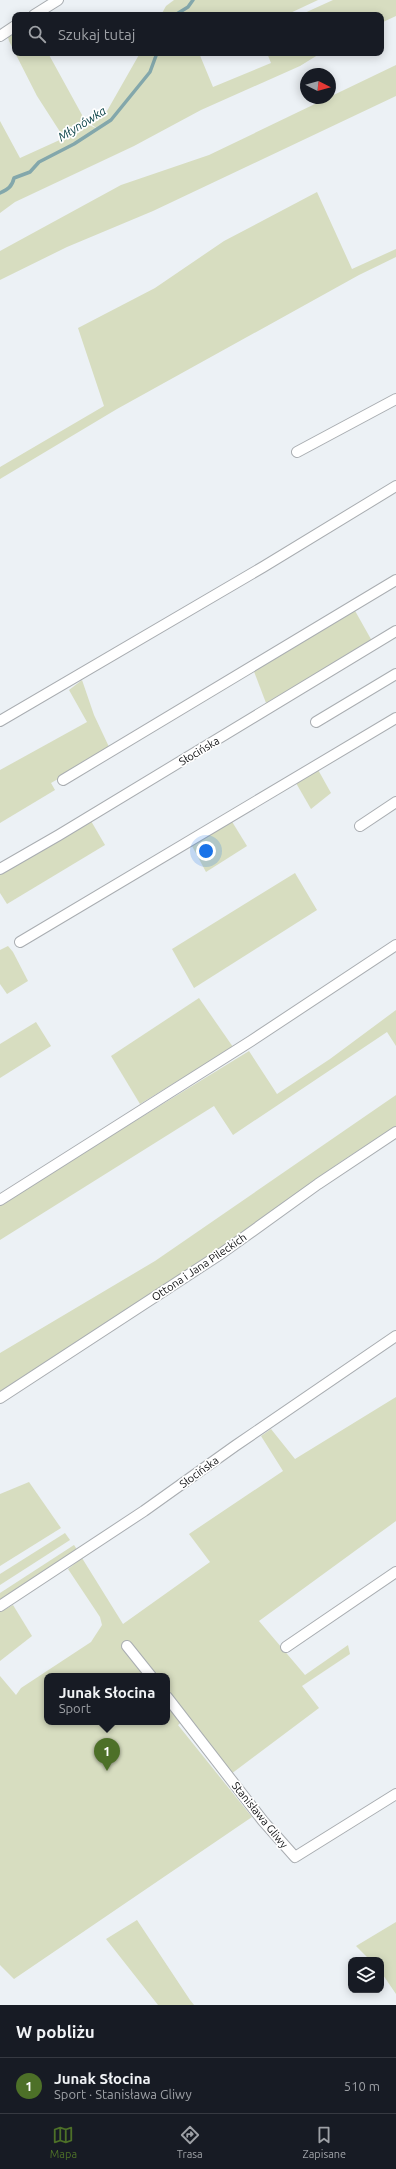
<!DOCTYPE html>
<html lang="pl">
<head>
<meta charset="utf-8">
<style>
	:root { --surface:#171b24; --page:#242831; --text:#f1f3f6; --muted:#9ea1a6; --line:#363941; --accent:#4d7028 }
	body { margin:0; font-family:Ubuntu,sans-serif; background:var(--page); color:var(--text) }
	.controls { position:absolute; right:12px; bottom:12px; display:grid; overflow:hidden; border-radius:8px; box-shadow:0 2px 10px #0003 }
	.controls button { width:36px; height:36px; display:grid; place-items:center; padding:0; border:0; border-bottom:1px solid var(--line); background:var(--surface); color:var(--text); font:20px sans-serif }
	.compass { position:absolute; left:300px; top:68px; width:36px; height:36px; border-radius:50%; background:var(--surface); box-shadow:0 2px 10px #0003; rotate:96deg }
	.you { position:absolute; left:206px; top:851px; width:14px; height:14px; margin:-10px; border:3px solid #fff; border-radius:50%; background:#1a73e8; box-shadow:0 0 0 6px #1a73e833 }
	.badge { display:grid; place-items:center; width:26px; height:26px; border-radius:50%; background:var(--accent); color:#fff; font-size:13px; font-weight:700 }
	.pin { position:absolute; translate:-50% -33px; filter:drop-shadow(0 1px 2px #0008) }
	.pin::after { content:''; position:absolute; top:21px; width:14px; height:12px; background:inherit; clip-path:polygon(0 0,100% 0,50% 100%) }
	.popup { position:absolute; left:44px; top:1673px; width:126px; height:52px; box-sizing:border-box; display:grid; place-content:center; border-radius:8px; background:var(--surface); filter:drop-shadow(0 1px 3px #0005); font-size:13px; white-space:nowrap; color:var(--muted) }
	.popup b { font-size:15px; color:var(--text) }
	.popup::after { content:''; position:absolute; left:50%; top:100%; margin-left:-8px; border:8px solid transparent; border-top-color:var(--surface) }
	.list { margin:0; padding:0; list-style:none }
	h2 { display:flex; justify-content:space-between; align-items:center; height:52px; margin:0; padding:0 16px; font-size:17px }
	h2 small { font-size:13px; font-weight:400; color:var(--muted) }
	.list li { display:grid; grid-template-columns:26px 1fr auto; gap:12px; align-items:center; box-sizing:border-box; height:56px; padding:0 16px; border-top:1px solid var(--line) }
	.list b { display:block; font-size:15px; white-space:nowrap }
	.list p { margin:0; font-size:13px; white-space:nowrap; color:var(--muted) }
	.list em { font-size:13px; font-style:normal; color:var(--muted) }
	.icon { flex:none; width:22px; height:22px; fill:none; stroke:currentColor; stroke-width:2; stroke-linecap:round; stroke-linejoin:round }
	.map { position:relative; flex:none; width:396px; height:2005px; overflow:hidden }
	.search { position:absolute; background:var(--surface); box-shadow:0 2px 10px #0003; left:12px; right:12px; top:12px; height:44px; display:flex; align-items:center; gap:10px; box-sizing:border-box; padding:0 14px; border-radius:8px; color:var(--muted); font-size:15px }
	.sheet { height:108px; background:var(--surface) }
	nav { display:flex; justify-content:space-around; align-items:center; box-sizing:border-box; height:56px; border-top:1px solid var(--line); background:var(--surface); font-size:11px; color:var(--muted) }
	nav a { display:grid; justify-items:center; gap:2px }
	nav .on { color:var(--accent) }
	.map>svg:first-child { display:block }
	.green { fill:#d7ddc0; fill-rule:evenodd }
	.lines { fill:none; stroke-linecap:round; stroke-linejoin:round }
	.stream { stroke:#83a7ab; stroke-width:3.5 }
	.minor-casing { stroke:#a9adb1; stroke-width:12 }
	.minor { stroke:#fff; stroke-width:10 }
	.labels { text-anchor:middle; stroke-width:3.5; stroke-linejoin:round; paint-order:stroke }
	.street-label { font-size:11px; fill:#0f1012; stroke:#fff }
	.water-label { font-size:12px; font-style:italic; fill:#003b40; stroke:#fff }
</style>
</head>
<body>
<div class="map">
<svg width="396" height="2005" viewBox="0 0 396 2005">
	<rect width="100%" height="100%" fill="#ecf1f5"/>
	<g class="green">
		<path d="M 174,0 L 318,0 L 286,15 L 161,15 L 166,6 Z"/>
		<path d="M 333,0 L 396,0 L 396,16 L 381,23 L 381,15 L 300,15 Z"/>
		<path d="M 15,33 L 15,53 L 48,53 L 87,124 L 98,129 L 89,123 L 107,111 L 140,53 L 199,53 L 213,87 L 271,63 L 267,53 L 321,53 L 300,66 L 201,110 L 134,146 L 15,202 L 0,213 L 0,121 L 20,158 L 64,138 L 37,96 L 9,41 L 8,37 Z"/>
		<path d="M 396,65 L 396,96 L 153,211 L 67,247 L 0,280 L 0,251 L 121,185 L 209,155 Z"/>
		<path d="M 317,192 L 352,269 L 396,249 L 396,257 L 359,275 L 117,409 L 0,479 L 0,467 L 104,406 L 78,328 L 155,288 L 224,241 Z"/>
		<path d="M 354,609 L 372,641 L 266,703 L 253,669 Z"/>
		<path d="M 82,680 L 94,715 L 110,749 L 51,783 L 55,790 L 0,823 L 0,770 L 87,722 L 69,690 Z"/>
		<path d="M 317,768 L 331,793 L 311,809 L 296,783 Z"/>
		<path d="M 231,820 L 247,846 L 206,872 L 192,846 Z"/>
		<path d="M 91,821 L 105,845 L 7,904 L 0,893 L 0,875 Z"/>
		<path d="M 295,873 L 317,910 L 194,988 L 172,949 Z"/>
		<path d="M 8,946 L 13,952 L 28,981 L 7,994 L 0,984 L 0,950 Z"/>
		<path d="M 199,998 L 233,1047 L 140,1104 L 111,1056 Z"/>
		<path d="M 396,1010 L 396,1046 L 387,1032 L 233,1135 L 214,1106 L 0,1240 L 0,1204 L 249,1051 L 277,1094 L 330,1059 Z"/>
		<path d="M 36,1022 L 51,1046 L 0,1078 L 0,1044 Z"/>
		<path d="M 396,1095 L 396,1126 L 339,1163 L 226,1246 L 0,1392 L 0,1353 L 155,1261 Z"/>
		<path d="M 396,1397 L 396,1521 L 259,1621 L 305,1675 L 348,1645 L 350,1654 L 302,1686 L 319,1708 L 231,1774 L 187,1718 L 178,1725 L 252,1817 L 14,1979 L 0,1965 L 0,1676 L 16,1695 L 21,1688 L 91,1642 L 102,1625 L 100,1617 L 68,1569 L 82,1558 L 123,1624 L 210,1562 L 189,1534 L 283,1471 L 261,1436 L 271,1429 L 295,1459 ZM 47,1676 L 167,1676 L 167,1722 L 47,1722 Z"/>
		<path d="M 29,1482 L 61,1528 L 0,1566 L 0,1494 Z"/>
		<path d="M 65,1533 L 70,1540 L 0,1585 L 0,1574 Z"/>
		<path d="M 74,1545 L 78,1551 L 0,1601 L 0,1593 Z"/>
		<path d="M 13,1605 L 32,1636 L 0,1661 L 0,1612 Z"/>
		<path d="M 137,1920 L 190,2000 L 194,2005 L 158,2005 L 106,1939 Z"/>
		<path d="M 396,1922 L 396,1994 L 381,1972 L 381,1960 L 370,1960 L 356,1946 Z"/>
	</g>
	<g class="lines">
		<g class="stream">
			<path d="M 175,15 L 188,7 L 193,0"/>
			<path d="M 0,193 C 8,189 12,187 14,178 L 30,172 L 39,162 L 74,144 L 111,120 L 150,72 L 157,53"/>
		</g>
		<g class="minor-casing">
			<g id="minor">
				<path d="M 34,15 L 58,0"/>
				<path d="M 0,36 L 15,26"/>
				<path d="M 297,452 L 396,399"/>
				<path d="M 0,721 L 263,567 L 396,486"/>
				<path d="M 316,722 L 396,674"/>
				<path d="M 63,780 L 396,580"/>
				<path d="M 360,826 L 396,802"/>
				<path d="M 0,869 L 59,835 L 396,631"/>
				<path d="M 20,942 L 396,718"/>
				<path d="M 0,1200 L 251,1041 L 396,945"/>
				<path d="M 0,1398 L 222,1253 L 318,1184 L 396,1132"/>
				<path d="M 0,1606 L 144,1511 L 235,1446 L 396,1336"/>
				<path d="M 127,1646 L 151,1676"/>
				<path d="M 286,1647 L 396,1572"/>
				<path d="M 167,1697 L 263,1821 L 295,1857 L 396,1794"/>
			</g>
		</g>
		<use href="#minor" class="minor"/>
	</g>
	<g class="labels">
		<g class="street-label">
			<text transform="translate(199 751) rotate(-31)" y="4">Słocińska</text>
			<text transform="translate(199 1267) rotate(-34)" y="4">Ottona i Jana Pileckich</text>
			<text transform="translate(199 1472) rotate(-36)" y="4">Słocińska</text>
			<text transform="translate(260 1815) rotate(51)" y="4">Stanisława Gliwy</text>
		</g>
		<g class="water-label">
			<text transform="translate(82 124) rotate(-32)" y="4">Młynówka</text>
		</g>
	</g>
</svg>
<div class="controls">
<button><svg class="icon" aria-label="layers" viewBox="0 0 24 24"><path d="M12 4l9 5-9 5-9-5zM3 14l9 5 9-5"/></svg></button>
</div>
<svg class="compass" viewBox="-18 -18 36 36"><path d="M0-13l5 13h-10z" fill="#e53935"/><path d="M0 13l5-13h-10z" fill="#9ea1a6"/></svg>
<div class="you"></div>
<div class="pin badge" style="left:107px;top:1771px">1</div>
<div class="popup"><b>Junak Słocina</b>Sport</div>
<div class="search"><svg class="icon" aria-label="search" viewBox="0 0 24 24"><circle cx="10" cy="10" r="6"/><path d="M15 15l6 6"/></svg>Szukaj tutaj</div>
</div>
<section class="sheet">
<h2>W pobliżu<small></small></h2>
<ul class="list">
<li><span class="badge">1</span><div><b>Junak Słocina</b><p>Sport · Stanisława Gliwy</p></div><em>510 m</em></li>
</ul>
</section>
<nav>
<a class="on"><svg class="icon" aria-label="map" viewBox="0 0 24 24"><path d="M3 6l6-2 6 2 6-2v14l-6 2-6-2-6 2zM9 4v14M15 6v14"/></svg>Mapa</a>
<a><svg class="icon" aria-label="directions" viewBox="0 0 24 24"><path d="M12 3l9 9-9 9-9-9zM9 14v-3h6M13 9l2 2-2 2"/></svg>Trasa</a>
<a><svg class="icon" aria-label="saved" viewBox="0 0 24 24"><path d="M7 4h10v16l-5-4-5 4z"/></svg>Zapisane</a>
</nav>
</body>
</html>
